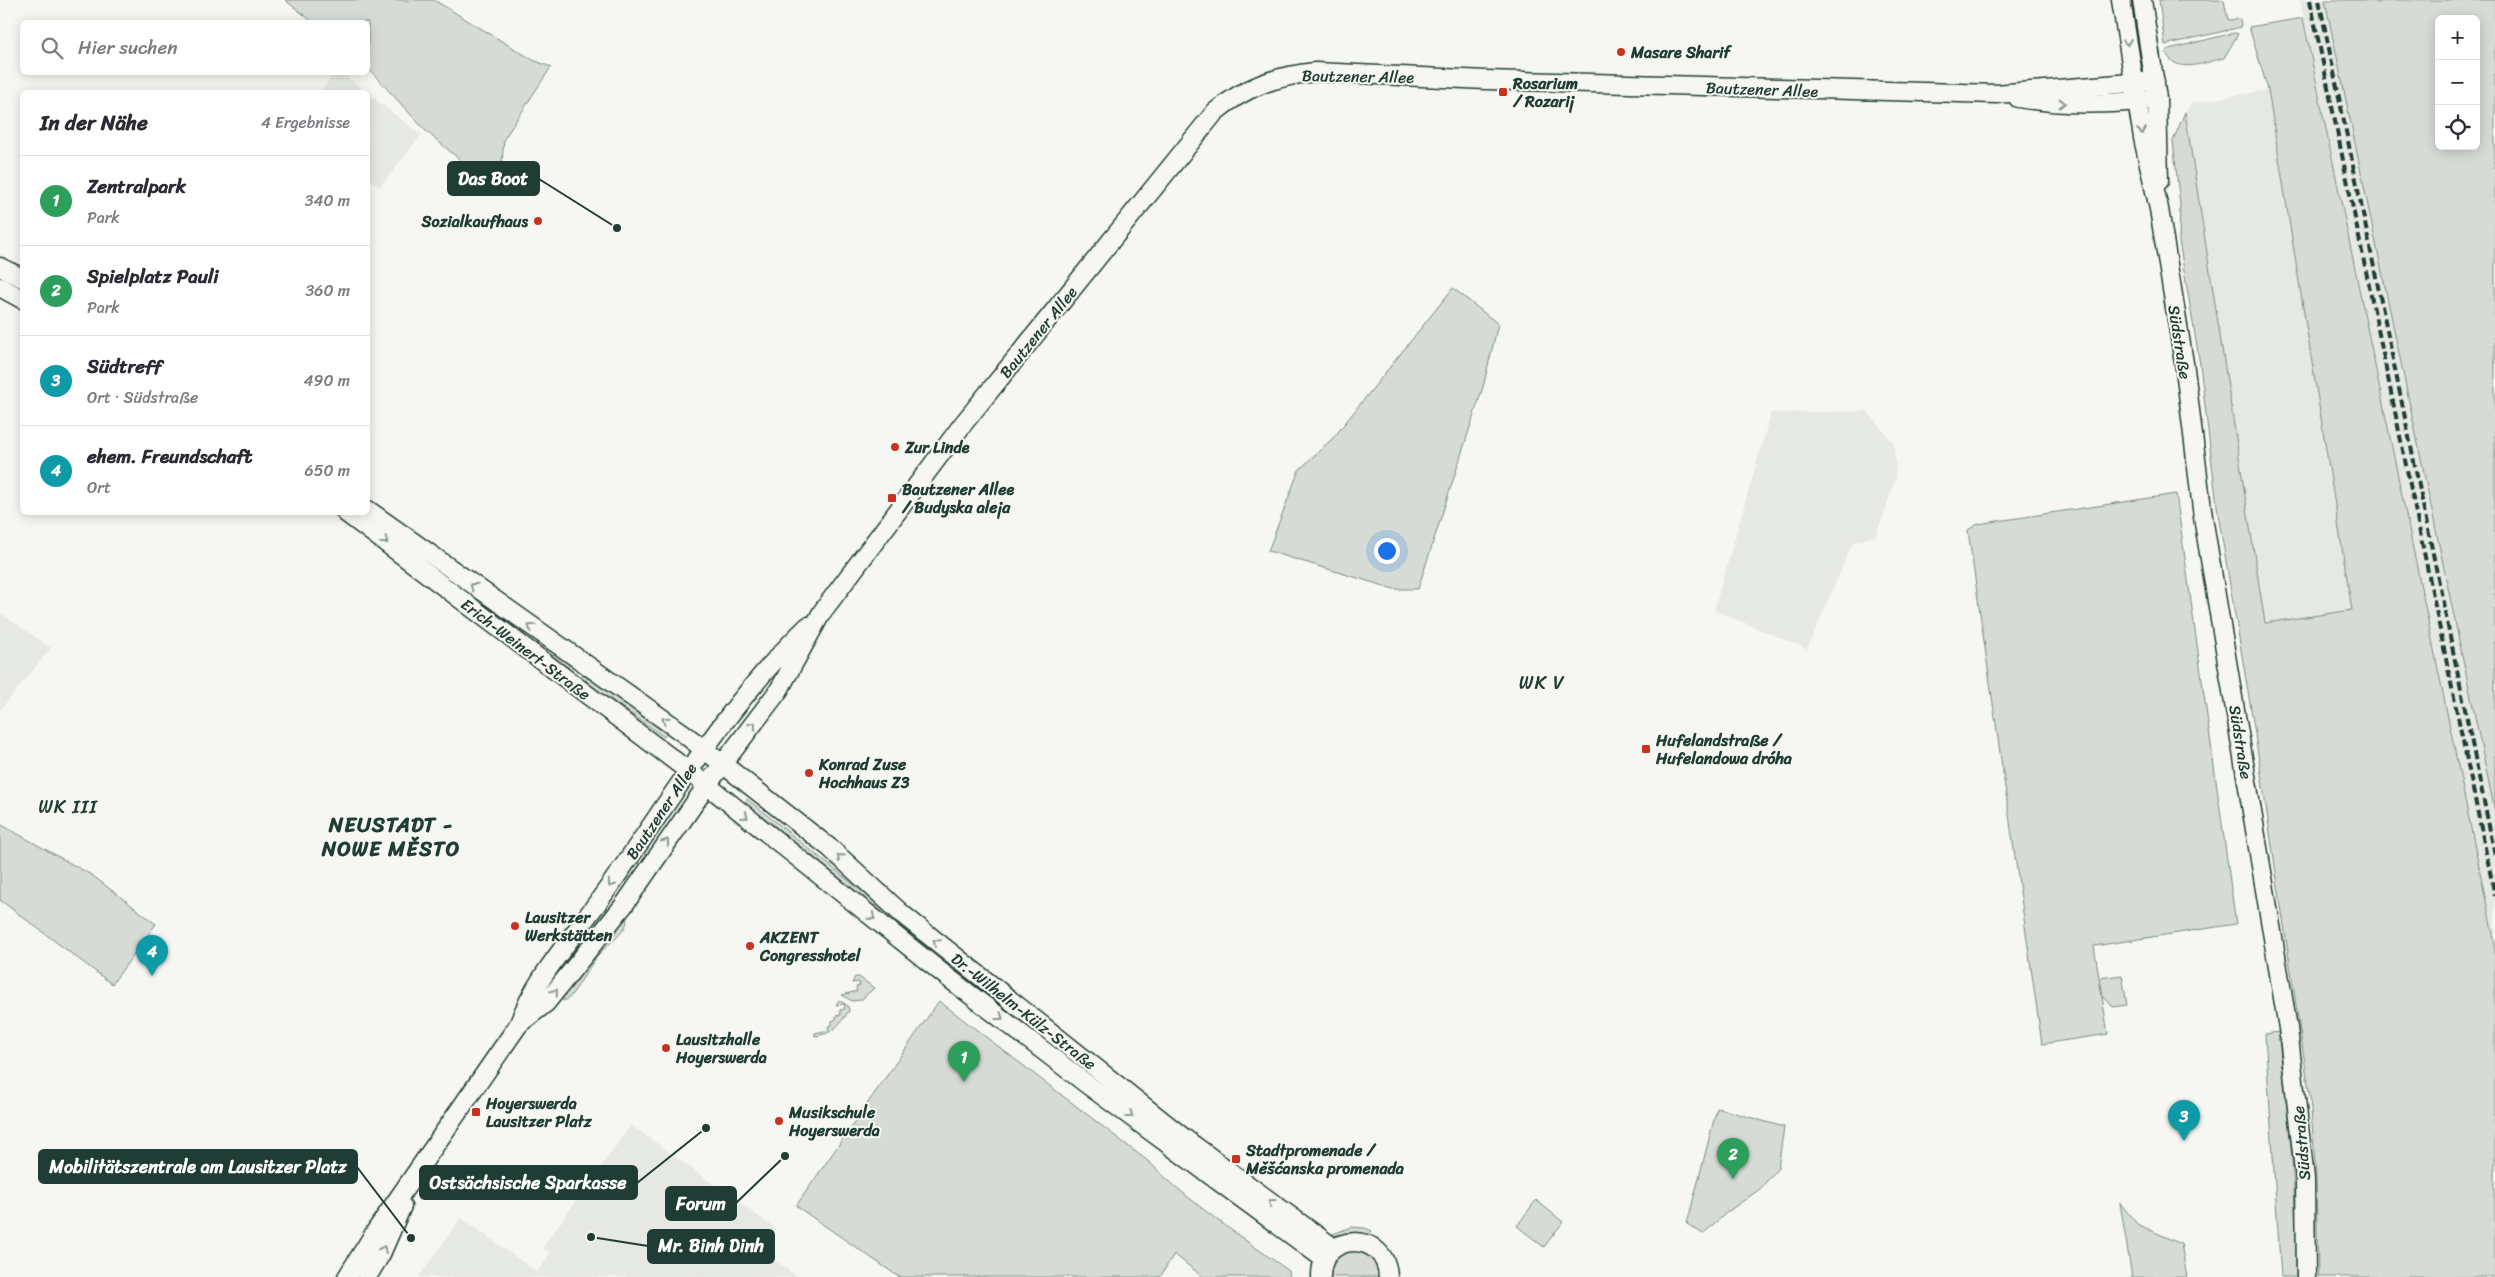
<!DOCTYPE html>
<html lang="de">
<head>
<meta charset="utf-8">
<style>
	:root { --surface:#fff; --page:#f2f2f3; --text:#2b2b33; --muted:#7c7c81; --line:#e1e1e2; --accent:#0f766e }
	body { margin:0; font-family:Sriracha,sans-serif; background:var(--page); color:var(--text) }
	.controls { position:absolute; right:15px; top:15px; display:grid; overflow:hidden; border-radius:8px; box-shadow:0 2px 12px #0003 }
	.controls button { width:45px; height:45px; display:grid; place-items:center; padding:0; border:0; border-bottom:1px solid var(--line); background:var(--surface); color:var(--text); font:25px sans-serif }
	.you { position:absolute; left:1386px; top:550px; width:18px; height:18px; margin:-12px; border:4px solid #fff; border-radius:50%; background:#1a73e8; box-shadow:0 0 0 8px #1a73e833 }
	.badge { display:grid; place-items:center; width:32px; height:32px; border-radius:50%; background:var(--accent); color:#fff; font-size:16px; font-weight:700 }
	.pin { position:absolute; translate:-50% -41px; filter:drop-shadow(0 1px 2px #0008) }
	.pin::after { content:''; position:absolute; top:26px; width:18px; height:15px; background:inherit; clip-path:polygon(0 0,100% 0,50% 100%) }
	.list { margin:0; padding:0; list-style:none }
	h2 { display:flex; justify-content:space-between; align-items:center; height:65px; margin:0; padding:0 20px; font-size:21px }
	h2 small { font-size:16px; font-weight:400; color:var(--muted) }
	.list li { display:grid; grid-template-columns:32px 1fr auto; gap:15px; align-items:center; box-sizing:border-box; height:90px; padding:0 20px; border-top:1px solid var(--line) }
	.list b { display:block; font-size:19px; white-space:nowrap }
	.list p { margin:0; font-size:16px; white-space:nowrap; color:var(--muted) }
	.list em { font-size:16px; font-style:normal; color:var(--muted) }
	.icon { flex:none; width:28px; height:28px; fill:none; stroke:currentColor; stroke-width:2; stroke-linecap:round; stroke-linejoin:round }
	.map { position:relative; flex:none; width:2495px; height:1277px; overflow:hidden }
	.search { position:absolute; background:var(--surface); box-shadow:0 2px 12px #0003; left:20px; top:20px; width:350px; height:55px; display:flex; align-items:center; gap:12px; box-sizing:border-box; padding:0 18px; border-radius:8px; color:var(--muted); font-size:19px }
	.panel { position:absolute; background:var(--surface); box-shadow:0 2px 12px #0003; left:20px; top:90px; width:350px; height:425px; border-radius:8px }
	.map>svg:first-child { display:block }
	.built { fill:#e6e8e4 }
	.green { fill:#d6dbd6; stroke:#7a8c85; fill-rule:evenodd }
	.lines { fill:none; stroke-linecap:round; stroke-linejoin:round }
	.secondary-casing { stroke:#1f3d34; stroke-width:21 }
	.secondary { stroke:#f6f6f2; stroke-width:18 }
	.rail { stroke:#1f3d34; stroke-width:4; stroke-dasharray:8 4; stroke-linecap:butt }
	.oneway { stroke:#8a9a93 }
	.poi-dot { fill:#c8321e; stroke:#f6f6f2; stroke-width:2 }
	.labels { text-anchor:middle; stroke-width:4; stroke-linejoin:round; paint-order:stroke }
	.poi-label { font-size:16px; font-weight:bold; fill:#1f3d34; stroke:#f6f6f2; text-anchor:start }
	.street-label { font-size:16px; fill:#1f3d34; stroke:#f6f6f2 }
	.quarter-label { font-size:19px; letter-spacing:1px; fill:#1f3d34; stroke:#f6f6f2 }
	.district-label { font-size:21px; font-weight:bold; letter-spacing:1px; fill:#1f3d34; stroke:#f6f6f2 }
	.leader { fill:none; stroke:#1f3d34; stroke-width:2 }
	.callout-dot { fill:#1f3d34; stroke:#f6f6f2; stroke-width:2 }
	.callout { fill:#1f3d34; stroke:#1f3d34; stroke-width:2 }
	.callout-label { font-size:18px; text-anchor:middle; font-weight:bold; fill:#fff }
</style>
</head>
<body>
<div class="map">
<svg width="2495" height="1277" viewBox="0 0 2495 1277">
	<rect width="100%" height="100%" fill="#f6f6f2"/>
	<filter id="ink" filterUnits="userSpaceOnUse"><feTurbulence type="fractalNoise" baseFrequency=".02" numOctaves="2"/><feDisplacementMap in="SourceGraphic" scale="10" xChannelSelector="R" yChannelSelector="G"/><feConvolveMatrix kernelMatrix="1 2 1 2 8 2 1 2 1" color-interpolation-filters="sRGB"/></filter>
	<g filter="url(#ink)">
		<g class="built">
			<path d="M 2300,0 L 2325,0 L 2491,793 L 2495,812 L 2495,944 Z"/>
			<path d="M 336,72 L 342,73 L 421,135 L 380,187 L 368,177 L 368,92 L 320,92 Z"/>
			<path d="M 2268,90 L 2352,610 L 2265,623 L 2185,112 L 2191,103 Z"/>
			<path d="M 1867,411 L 1894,444 L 1896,479 L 1876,536 L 1853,542 L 1807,649 L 1714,610 L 1771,413 Z"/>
			<path d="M 0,613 L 51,648 L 0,710 Z"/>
			<path d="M 631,1125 L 776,1229 L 761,1251 L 798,1277 L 419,1277 L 461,1218 L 537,1272 L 550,1254 L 542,1248 Z"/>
		</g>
		<g class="green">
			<path d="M 285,0 L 434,0 L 533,60 L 551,67 L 504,139 L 502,162 L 487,183 L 425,130 L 368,68 L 368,22 L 313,22 Z"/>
			<path d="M 2159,0 L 2224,0 L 2228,20 L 2240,19 L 2241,27 L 2165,45 Z"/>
			<path d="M 2325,0 L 2372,0 L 2376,3 L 2389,0 L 2495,0 L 2495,812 ZM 2439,19 L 2476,19 L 2476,146 L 2439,146 Z"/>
			<path d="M 2303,18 L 2495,944 L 2495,1277 L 2318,1277 L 2316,1175 L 2310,1097 L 2253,721 L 2218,514 L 2200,364 L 2179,241 L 2180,205 L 2173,141 L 2185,112 L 2265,623 L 2352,610 L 2268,90 L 2249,27 Z"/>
			<path d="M 2234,33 L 2238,34 L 2224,58 C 2205,62 2175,76 2166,52 L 2169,49 Z"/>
			<path d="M 1453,288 L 1498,324 L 1483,387 L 1418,589 L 1394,589 L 1268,551 L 1299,470 L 1334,437 Z"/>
			<path d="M 2176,494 L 2236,924 L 2094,946 L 2108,1034 L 2042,1044 L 1968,530 L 1978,524 Z"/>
			<path d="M 391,534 L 525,631 L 523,637 L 462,593 Z"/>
			<path d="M 539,640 L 569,663 L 568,671 L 534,647 Z"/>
			<path d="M 586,678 L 590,678 L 667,733 L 664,737 L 587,683 Z"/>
			<path d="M 747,799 L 949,961 L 946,964 L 743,805 Z"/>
			<path d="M 0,824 L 93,876 L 156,924 L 112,984 L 0,900 Z"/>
			<path d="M 606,906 L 607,909 L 603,916 L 562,965 Z"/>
			<path d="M 624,918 L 627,920 C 627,930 614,940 606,947 C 591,961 582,982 569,998 L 563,1001 L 563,994 Z"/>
			<path d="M 2122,975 L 2127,1005 L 2113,1007 L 2103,996 L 2100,978 Z"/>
			<path d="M 855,977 L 859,977 L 874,988 L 861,1000 L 852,1001 L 842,995 L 857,991 L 856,987 L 860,985 L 859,982 L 852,983 Z"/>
			<path d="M 839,1000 L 848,1006 L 849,1011 C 839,1025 833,1034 815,1036 L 815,1033 L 829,1030 L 828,1026 L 832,1025 L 832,1021 L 836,1019 L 836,1016 L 841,1015 L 840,1010 L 845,1009 L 844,1004 L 836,1005 Z"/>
			<path d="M 939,1001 L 1149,1162 C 1191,1204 1241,1237 1289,1271 L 1290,1277 L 1203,1277 L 1174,1254 L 1160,1277 L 899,1277 L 796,1206 Z"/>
			<path d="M 2278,1032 C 2288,1113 2298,1195 2296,1277 L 2281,1277 L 2265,1034 Z"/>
			<path d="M 1717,1108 L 1784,1127 L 1778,1168 L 1760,1189 L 1726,1213 L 1703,1234 L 1687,1224 Z"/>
			<path d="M 1536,1200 L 1563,1222 L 1544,1247 L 1517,1226 Z"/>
			<path d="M 2120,1203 L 2137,1224 L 2181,1244 L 2187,1277 L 2132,1277 Z"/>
			<path d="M 1351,1227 L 1365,1228 L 1372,1231 C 1362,1242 1340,1240 1328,1236 Z"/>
			<path d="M 1355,1251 C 1369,1254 1379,1262 1378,1277 L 1331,1277 C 1331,1261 1340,1253 1355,1251 Z"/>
		</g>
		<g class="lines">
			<g class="secondary-casing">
				<g id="secondary">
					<path d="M 2121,0 L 2143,138 L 2159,209 L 2185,369 L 2203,517 L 2288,1028 L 2305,1179 L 2306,1277"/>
					<path d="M 2142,0 L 2157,98 L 2159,181"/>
					<path d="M 2018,98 C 2061,105 2104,105 2147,100"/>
					<path d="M 0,267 L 22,278"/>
					<path d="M 0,287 L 22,299"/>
					<path d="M 368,510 L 683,733 L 830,848 L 902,914 L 1184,1138 L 1334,1248"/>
					<path d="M 345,512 L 707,785 L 946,976 L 1088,1085 L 1324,1259"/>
					<path d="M 519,1024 C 534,978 578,931 606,891 C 670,801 728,703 808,626"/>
					<path d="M 347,1277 L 377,1229 L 519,1024 L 546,1003 L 624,905 L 707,785 L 779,690 L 822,612 L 963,424 L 1215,112 C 1245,87 1276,76 1315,72 L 1486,80 L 1996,94 L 2155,81"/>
					<path d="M 367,1277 L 381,1254 L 402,1206"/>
					<path d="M 1321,1277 C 1320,1231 1387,1230 1388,1277"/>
				</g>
			</g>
			<use href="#secondary" class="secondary"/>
			<g class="rail">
				<path d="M 2310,0 L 2495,896"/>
				<path d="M 2319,0 L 2495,855"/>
			</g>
		</g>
		<defs><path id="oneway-chevron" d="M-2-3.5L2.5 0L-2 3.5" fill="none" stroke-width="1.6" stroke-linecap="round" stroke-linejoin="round" transform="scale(1.25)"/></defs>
		<g class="oneway">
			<use href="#oneway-chevron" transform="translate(2127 42) rotate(81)"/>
			<use href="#oneway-chevron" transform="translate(2062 103)"/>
			<use href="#oneway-chevron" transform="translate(2142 131) rotate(80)"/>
			<use href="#oneway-chevron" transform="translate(385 541) rotate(37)"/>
			<use href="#oneway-chevron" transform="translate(473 586) rotate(-145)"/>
			<use href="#oneway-chevron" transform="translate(531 627) rotate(-145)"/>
			<use href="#oneway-chevron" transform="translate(665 720) rotate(-146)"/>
			<use href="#oneway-chevron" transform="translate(753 725) rotate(-53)"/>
			<use href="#oneway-chevron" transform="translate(745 816) rotate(39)"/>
			<use href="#oneway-chevron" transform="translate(666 842) rotate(-54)"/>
			<use href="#oneway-chevron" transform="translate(840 857) rotate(-138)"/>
			<use href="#oneway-chevron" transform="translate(611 884) rotate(125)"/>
			<use href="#oneway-chevron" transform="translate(872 917) rotate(39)"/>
			<use href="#oneway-chevron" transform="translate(936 942) rotate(-141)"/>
			<use href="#oneway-chevron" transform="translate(555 992) rotate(-51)"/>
			<use href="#oneway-chevron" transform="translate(1000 1017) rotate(37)"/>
			<use href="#oneway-chevron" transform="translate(1130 1115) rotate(36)"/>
			<use href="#oneway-chevron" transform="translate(1271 1202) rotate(-144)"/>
			<use href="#oneway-chevron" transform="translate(383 1249) rotate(-64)"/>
		</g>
	</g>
	<g class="poi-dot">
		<circle cx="1621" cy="52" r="5"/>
		<rect x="1498" y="87" width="10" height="10" rx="2.5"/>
		<circle cx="538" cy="221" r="5"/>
		<circle cx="895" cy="447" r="5"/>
		<rect x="887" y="493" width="10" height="10" rx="2.5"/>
		<rect x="1641" y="744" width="10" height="10" rx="2.5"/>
		<circle cx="809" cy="773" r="5"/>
		<circle cx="515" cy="926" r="5"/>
		<circle cx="750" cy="946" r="5"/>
		<circle cx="666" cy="1048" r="5"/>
		<rect x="471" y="1107" width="10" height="10" rx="2.5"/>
		<circle cx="779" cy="1121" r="5"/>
		<rect x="1231" y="1154" width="10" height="10" rx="2.5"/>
	</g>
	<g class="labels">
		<g class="poi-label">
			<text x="1631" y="58">Masare Sharif</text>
			<text x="1513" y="89">Rosarium<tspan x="1513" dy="18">/ Rozarij</tspan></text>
			<text x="528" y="227" text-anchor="end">Sozialkaufhaus</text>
			<text x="905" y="453">Zur Linde</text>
			<text x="902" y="495">Bautzener Allee<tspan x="902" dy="18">/ Budyska aleja</tspan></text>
			<text x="1656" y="746">Hufelandstraße /<tspan x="1656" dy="18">Hufelandowa dróha</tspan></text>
			<text x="819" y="770">Konrad Zuse<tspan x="819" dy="18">Hochhaus Z3</tspan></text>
			<text x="525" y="923">Lausitzer<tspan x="525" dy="18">Werkstätten</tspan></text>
			<text x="760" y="943">AKZENT<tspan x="760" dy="18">Congresshotel</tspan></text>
			<text x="676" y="1045">Lausitzhalle<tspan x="676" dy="18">Hoyerswerda</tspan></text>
			<text x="486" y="1109">Hoyerswerda<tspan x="486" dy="18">Lausitzer Platz</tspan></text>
			<text x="789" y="1118">Musikschule<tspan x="789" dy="18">Hoyerswerda</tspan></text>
			<text x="1246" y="1156">Stadtpromenade /<tspan x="1246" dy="18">Měšćanska promenada</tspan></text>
		</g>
		<g class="street-label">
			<text transform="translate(1358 76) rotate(1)" y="6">Bautzener Allee</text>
			<text transform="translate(1762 89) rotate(2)" y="6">Bautzener Allee</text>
			<text transform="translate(1038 332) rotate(-51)" y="6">Bautzener Allee</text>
			<text transform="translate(2180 342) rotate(81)" y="6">Südstraße</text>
			<text transform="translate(526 649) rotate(37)" y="6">Erich-Weinert-Straße</text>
			<text transform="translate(2241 742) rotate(81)" y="6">Südstraße</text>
			<text transform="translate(661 811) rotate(-56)" y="6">Bautzener Allee</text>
			<text transform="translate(1024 1011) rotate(38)" y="6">Dr.-Wilhelm-Külz-Straße</text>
			<text transform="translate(2301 1143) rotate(-95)" y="6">Südstraße</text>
		</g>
		<g class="quarter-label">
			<text x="1542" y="689">WK V</text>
			<text x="68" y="813">WK III</text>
		</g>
		<g class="district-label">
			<text x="391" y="832">NEUSTADT -<tspan x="391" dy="24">NOWE MĚSTO</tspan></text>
		</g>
	</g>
	<path class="leader" d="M617 228L539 179M411 1238L357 1167M706 1128L637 1183M785 1156L736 1203M591 1237L648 1246"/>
	<g class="callout-dot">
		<circle cx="617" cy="228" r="5"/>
		<circle cx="411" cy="1238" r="5"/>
		<circle cx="706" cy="1128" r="5"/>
		<circle cx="785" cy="1156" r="5"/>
		<circle cx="591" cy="1237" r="5"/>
	</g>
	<g class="callout">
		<rect x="448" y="162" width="91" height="33" rx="5"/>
		<rect x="39" y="1150" width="318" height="33" rx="5"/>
		<rect x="420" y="1166" width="217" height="33" rx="5"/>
		<rect x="666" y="1187" width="70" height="33" rx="5"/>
		<rect x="648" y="1230" width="126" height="33" rx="5"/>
	</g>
	<g class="callout-label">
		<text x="493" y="185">Das Boot</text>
		<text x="198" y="1173">Mobilitätszentrale am Lausitzer Platz</text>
		<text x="528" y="1189">Ostsächsische Sparkasse</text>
		<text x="701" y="1210">Forum</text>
		<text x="711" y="1252">Mr. Binh Dinh</text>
	</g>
</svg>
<div class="controls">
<button>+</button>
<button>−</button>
<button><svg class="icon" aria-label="locate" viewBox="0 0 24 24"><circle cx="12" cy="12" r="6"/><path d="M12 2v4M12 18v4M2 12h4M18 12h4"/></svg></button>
</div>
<div class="you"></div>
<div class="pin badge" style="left:964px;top:1082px;background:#2e9e5b">1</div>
<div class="pin badge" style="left:1733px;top:1179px;background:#2e9e5b">2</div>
<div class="pin badge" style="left:2184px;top:1141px;background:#0f9aa8">3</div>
<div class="pin badge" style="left:152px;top:976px;background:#0f9aa8">4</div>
<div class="search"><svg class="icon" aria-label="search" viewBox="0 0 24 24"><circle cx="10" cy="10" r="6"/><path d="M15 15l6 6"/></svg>Hier suchen</div>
<section class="panel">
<h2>In der Nähe<small>4 Ergebnisse</small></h2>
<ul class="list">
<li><span class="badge" style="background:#2e9e5b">1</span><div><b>Zentralpark</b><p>Park</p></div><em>340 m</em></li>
<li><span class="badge" style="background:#2e9e5b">2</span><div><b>Spielplatz Pauli</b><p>Park</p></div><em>360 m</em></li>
<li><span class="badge" style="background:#0f9aa8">3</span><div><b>Südtreff</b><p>Ort · Südstraße</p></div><em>490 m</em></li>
<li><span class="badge" style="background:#0f9aa8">4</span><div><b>ehem. Freundschaft</b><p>Ort</p></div><em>650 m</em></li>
</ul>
</section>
</div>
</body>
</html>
